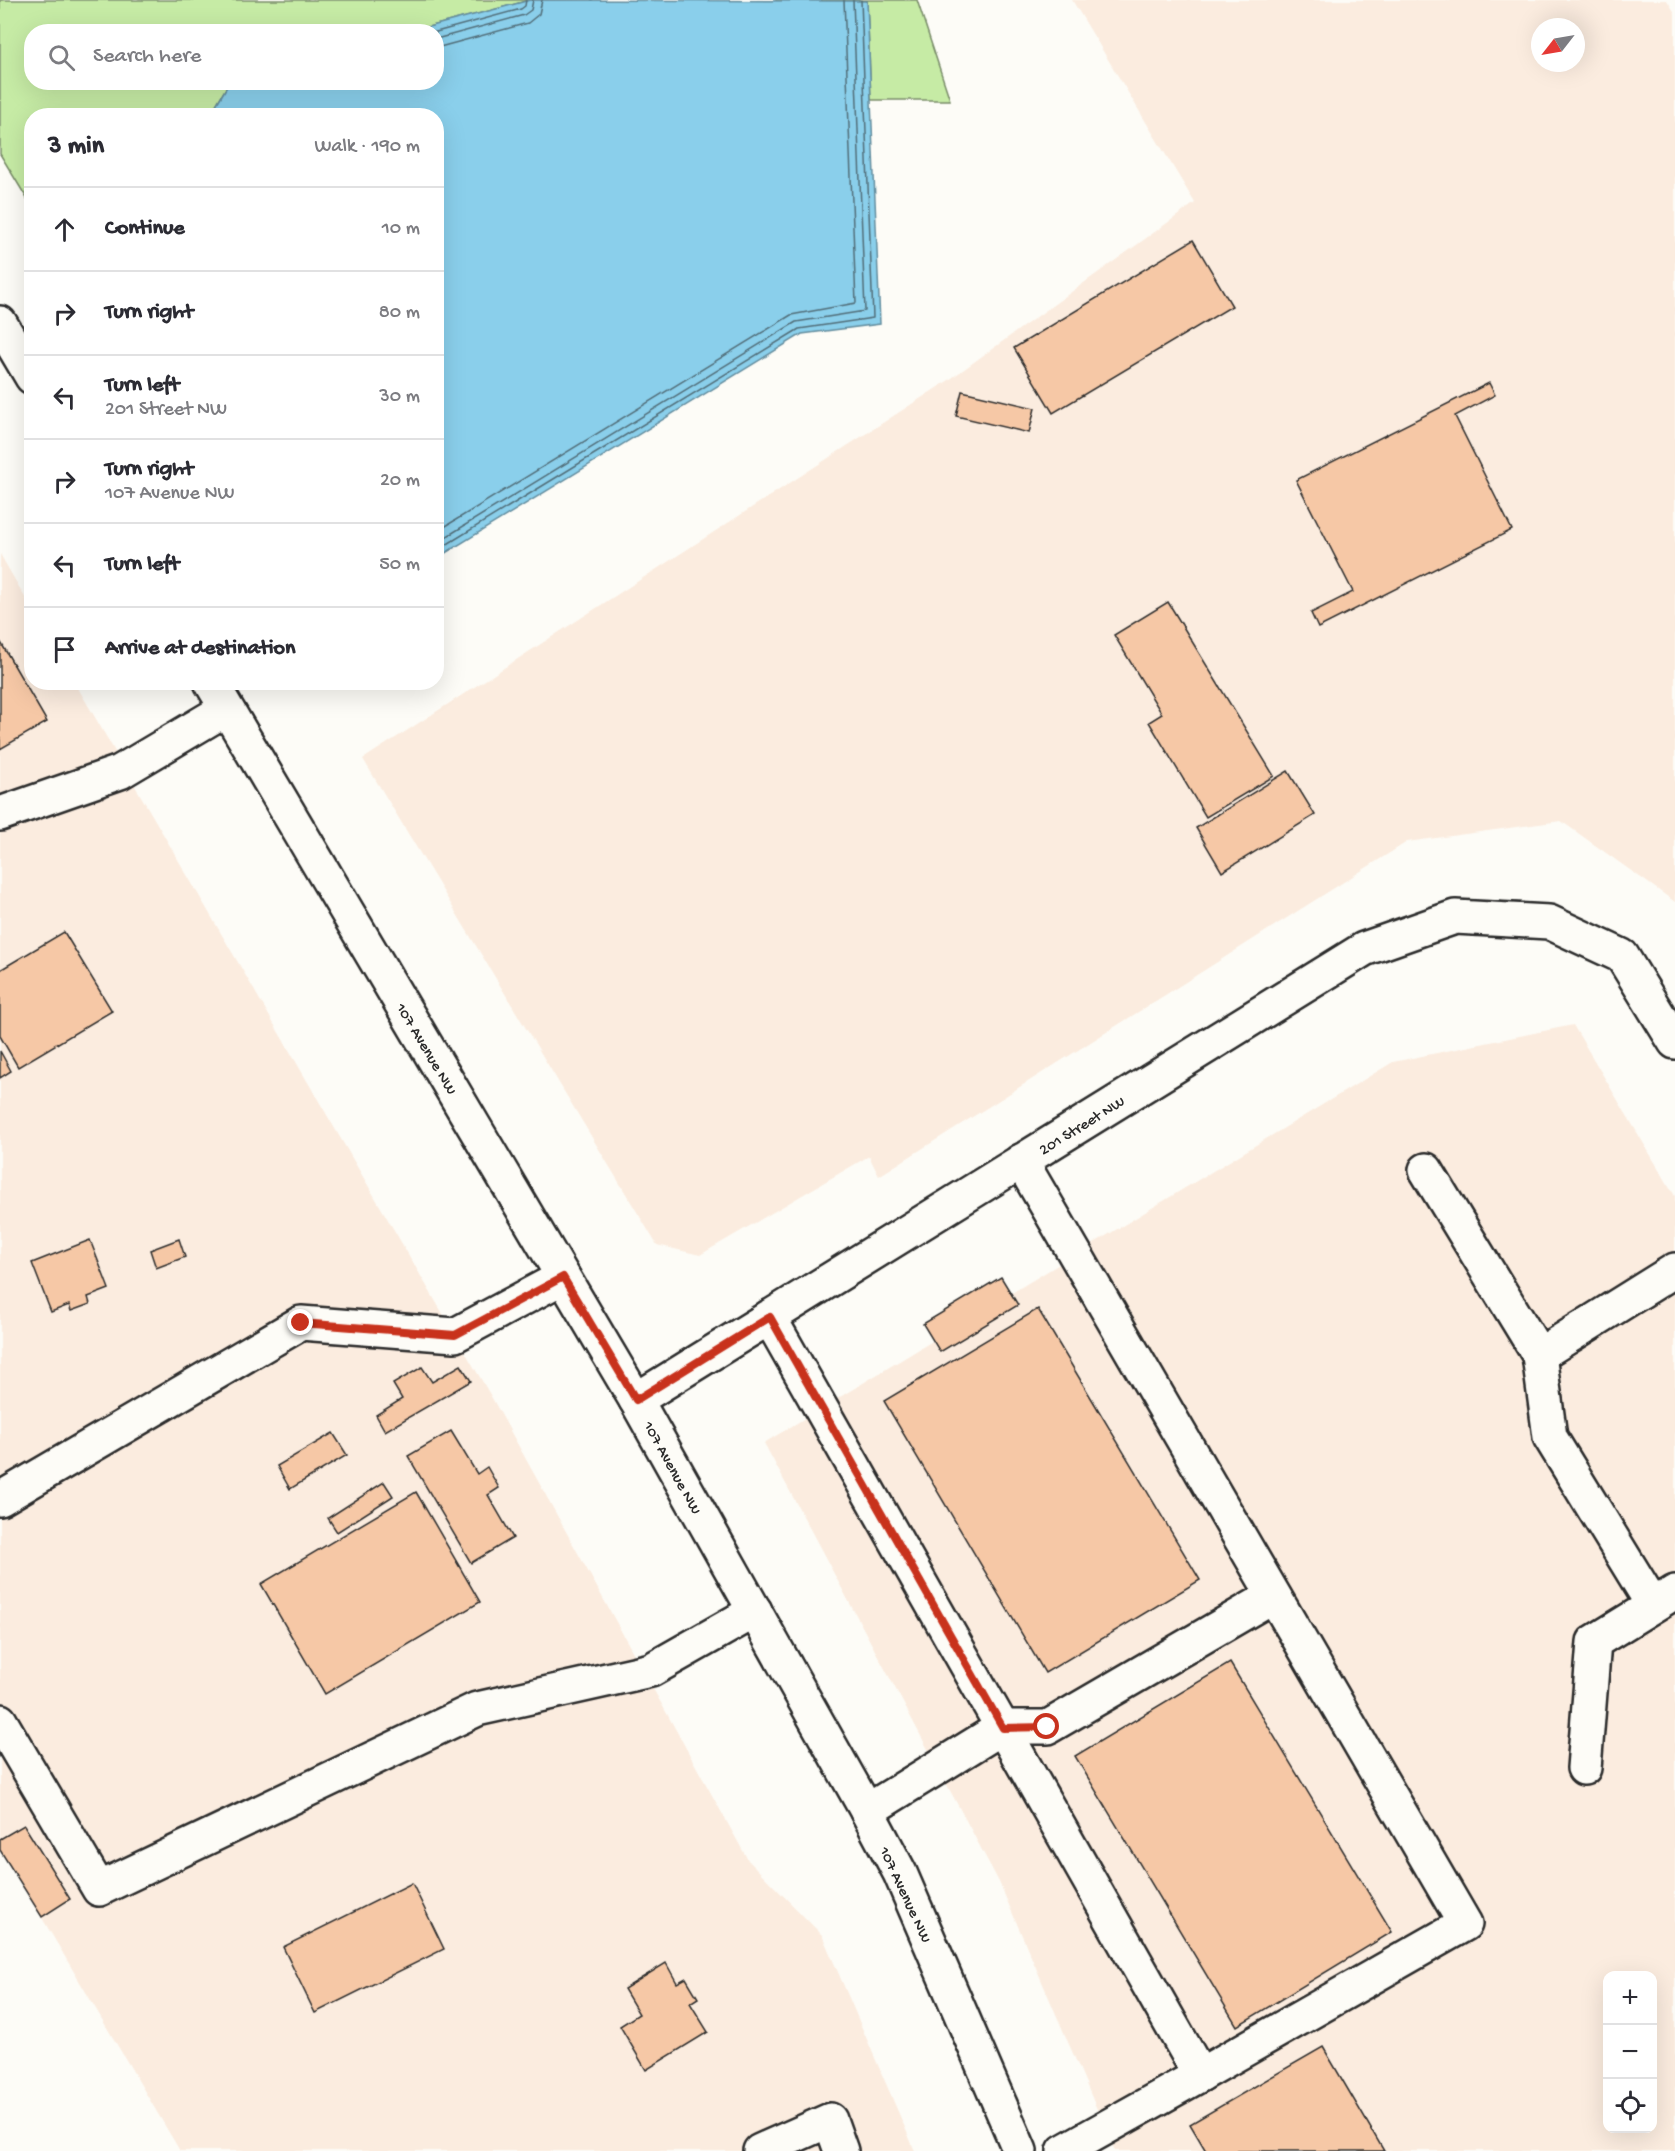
<!DOCTYPE html>
<html lang="en">
<head>
<meta charset="utf-8">
<style>
	:root { --surface:#fff; --page:#f2f2f3; --text:#2b2b33; --muted:#7c7c81; --line:#e1e1e2 }
	body { margin:0; font-family:"Gochi Hand",sans-serif; background:var(--page); color:var(--text) }
	.controls { position:absolute; right:18px; bottom:18px; display:grid; overflow:hidden; border-radius:12px; box-shadow:0 6px 24px #0002 }
	.controls button { width:54px; height:54px; display:grid; place-items:center; padding:0; border:0; border-bottom:2px solid var(--line); background:var(--surface); color:var(--text); font:30px sans-serif }
	.compass { position:absolute; left:1531px; top:18px; width:54px; height:54px; border-radius:50%; background:var(--surface); box-shadow:0 6px 24px #0002; rotate:239deg }
	.stop { position:absolute; width:18px; height:18px; margin:-14px; border:4px solid #c8321e; border-radius:50%; background:#fff }
	.stop.end { background:#c8321e; border-color:#fff; box-shadow:0 2px 6px #0008 }
	.list { margin:0; padding:0; list-style:none }
	h2 { display:flex; justify-content:space-between; align-items:center; height:78px; margin:0; padding:0 24px; font-size:26px }
	h2 small { font-size:20px; font-weight:400; color:var(--muted) }
	.list li { display:grid; grid-template-columns:39px 1fr auto; gap:18px; align-items:center; box-sizing:border-box; height:84px; padding:0 24px; border-top:2px solid var(--line) }
	.list b { display:block; font-size:22px; white-space:nowrap }
	.list p { margin:0; font-size:20px; white-space:nowrap; color:var(--muted) }
	.list em { font-size:20px; font-style:normal; color:var(--muted) }
	.icon { flex:none; width:33px; height:33px; fill:none; stroke:currentColor; stroke-width:2; stroke-linecap:round; stroke-linejoin:round }
	.map { position:relative; flex:none; width:1675px; height:2151px; overflow:hidden }
	.search { position:absolute; background:var(--surface); box-shadow:0 6px 24px #0002; left:24px; top:24px; width:420px; height:66px; display:flex; align-items:center; gap:15px; box-sizing:border-box; padding:0 21px; border-radius:24px; color:var(--muted); font-size:22px }
	.panel { position:absolute; background:var(--surface); box-shadow:0 6px 24px #0002; left:24px; top:108px; width:420px; height:582px; border-radius:24px }
	.map>svg:first-child { display:block }
	.built { fill:#fbecdf; fill-rule:evenodd }
	.green { fill:#c6eba5; stroke:#788b68; stroke-width:1.5 }
	.water { fill:#8acfeb; stroke:#648d9e; stroke-width:1.5 }
	.lines { fill:none; stroke-linecap:round; stroke-linejoin:round }
	.shore { stroke:#516d78; stroke-width:1.5 }
	.building { fill:#f6c8a6; stroke:#2b2b2b; stroke-width:1.5 }
	.minor-casing { stroke:#2b2b2b; stroke-width:38 }
	.minor { stroke:#fdfcf7; stroke-width:33 }
	.route { stroke:#c8321e; stroke-width:8 }
	.labels { text-anchor:middle; stroke-width:6; stroke-linejoin:round; paint-order:stroke }
	.street-label { font-size:16px; fill:#2b2b2b; stroke:#fdfcf7 }
</style>
</head>
<body>
<div class="map">
<svg width="1675" height="2151" viewBox="0 0 1675 2151">
	<rect width="100%" height="100%" fill="#fdfcf7"/>
	<filter id="ink" filterUnits="userSpaceOnUse"><feTurbulence type="fractalNoise" baseFrequency=".0167" numOctaves="2"/><feDisplacementMap in="SourceGraphic" scale="12" xChannelSelector="R" yChannelSelector="G"/><feConvolveMatrix kernelMatrix="1 2 1 2 8 2 1 2 1" color-interpolation-filters="sRGB"/></filter>
	<g filter="url(#ink)">
		<g class="built">
			<path d="M 1072,0 L 1667,0 L 1675,13 L 1675,902 L 1561,821 L 1407,842 L 879,1176 L 869,1156 L 700,1255 L 657,1245 L 363,759 L 949,380 L 1195,203 ZM 1540,27 L 1576,27 L 1576,63 L 1540,63 Z"/>
			<path d="M 0,554 L 31,608 L 32,682 L 75,683 L 492,1398 L 748,1860 L 822,1935 L 915,2151 L 180,2151 L 0,1847 Z"/>
			<path d="M 1573,1025 L 1675,1196 L 1675,2151 L 1115,2151 L 999,1882 L 764,1443 L 1393,1062 ZM 1608,1976 L 1652,1976 L 1652,2128 L 1608,2128 Z"/>
		</g>
		<g class="green">
			<path d="M 0,0 L 530,0 L 413,31 L 32,32 L 32,82 L 229,83 L 210,115 L 32,116 L 31,205 L 0,154 Z"/>
			<path d="M 775,0 L 917,0 L 950,100 L 871,100 L 867,1 Z"/>
		</g>
		<path class="water" d="M 530,0 L 867,1 L 880,324 L 802,334 L 439,557 L 436,556 L 436,116 L 210,115 L 229,83 L 436,82 L 436,32 L 413,31 Z"/>
		<g class="lines">
			<g class="shore">
				<path d="M 436,32 L 521,9 L 525,6 L 526,0"/>
				<path d="M 436,39 L 524,15 L 531,10 L 533,0"/>
				<path d="M 436,48 L 528,23 L 539,14 L 542,0"/>
				<path d="M 436,532 L 791,315 L 856,303 L 844,0"/>
				<path d="M 436,543 L 796,322 L 865,311 L 853,0"/>
				<path d="M 436,551 L 799,329 L 873,318 L 861,0"/>
			</g>
		</g>
		<g class="building">
			<path d="M 1193,240 L 1232,306 L 1053,413 L 1014,348 Z"/>
			<path d="M 1489,383 L 1495,395 L 1455,416 L 1512,530 L 1318,628 L 1311,613 L 1353,592 L 1296,480 Z"/>
			<path d="M 962,391 L 1035,408 L 1029,433 L 956,416 Z"/>
			<path d="M 1168,602 L 1274,776 L 1206,817 L 1149,722 L 1162,714 L 1114,635 Z"/>
			<path d="M 0,641 L 47,722 L 0,749 Z"/>
			<path d="M 1288,771 L 1315,815 L 1222,872 L 1196,828 Z"/>
			<path d="M 64,932 L 112,1011 L 18,1067 L 0,1036 L 0,970 Z"/>
			<path d="M 0,1051 L 11,1071 L 0,1078 Z"/>
			<path d="M 179,1239 L 185,1257 L 156,1268 L 150,1250 Z"/>
			<path d="M 90,1240 L 109,1289 L 88,1297 L 90,1304 L 71,1311 L 69,1305 L 51,1312 L 32,1263 Z"/>
			<path d="M 1001,1277 L 1018,1305 L 940,1352 L 923,1324 Z"/>
			<path d="M 1038,1309 L 1200,1580 L 1045,1673 L 884,1401 Z"/>
			<path d="M 461,1365 L 471,1381 L 385,1431 L 376,1415 L 402,1399 L 393,1384 L 422,1367 L 432,1382 Z"/>
			<path d="M 451,1431 L 477,1474 L 487,1467 L 499,1488 L 488,1495 L 513,1538 L 471,1563 L 408,1456 Z"/>
			<path d="M 333,1433 L 347,1455 L 290,1489 L 277,1466 Z"/>
			<path d="M 384,1482 L 393,1496 L 337,1532 L 328,1518 Z"/>
			<path d="M 416,1492 L 480,1602 L 325,1694 L 261,1584 Z"/>
			<path d="M 1230,1663 L 1392,1932 L 1237,2026 L 1075,1756 Z"/>
			<path d="M 24,1825 L 70,1899 L 42,1917 L 0,1850 L 0,1839 Z"/>
			<path d="M 412,1883 L 444,1949 L 315,2013 L 283,1947 Z"/>
			<path d="M 666,1963 L 677,1983 L 686,1978 L 698,1998 L 690,2003 L 708,2032 L 646,2070 L 620,2026 L 639,2014 L 624,1989 Z"/>
			<path d="M 1323,2047 L 1384,2151 L 1206,2151 L 1190,2124 Z"/>
		</g>
		<g class="lines">
			<g class="minor-casing">
				<g id="minor">
					<path d="M 0,323 L 32,377"/>
					<path d="M 211,682 L 636,1400 L 867,1811 L 900,1873 L 1020,2151"/>
					<path d="M 0,814 L 120,772 L 226,709"/>
					<path d="M 1021,1161 L 1465,1924 L 1200,2075 L 1064,2151"/>
					<path d="M 1426,1170 L 1539,1355 L 1675,1270"/>
					<path d="M 769,1317 L 1200,2075"/>
					<path d="M 1539,1355 L 1550,1437 L 1653,1605"/>
					<path d="M 636,1400 L 1364,949 L 1455,917 L 1549,922 L 1622,956 L 1675,1042"/>
					<path d="M 0,1499 L 301,1323 L 455,1335 L 563,1277"/>
					<path d="M 0,1721 L 99,1889 L 477,1709 L 651,1670 L 755,1611"/>
					<path d="M 1584,1768 L 1594,1642 L 1675,1592"/>
					<path d="M 867,1811 L 1003,1727 L 1048,1727 L 1273,1596"/>
					<path d="M 760,2151 L 830,2120 L 841,2151"/>
				</g>
			</g>
			<use href="#minor" class="minor"/>
		</g>
	</g>
	<g class="lines" filter="url(#ink)">
		<path class="route" d="M 301,1323 L 455,1335 L 563,1277 L 636,1400 L 770,1317 L 1003,1728 L 1047,1727"/>
	</g>
	<g class="labels">
		<g class="street-label">
			<text transform="translate(428 1048) rotate(59)" y="6">107 Avenue NW</text>
			<text transform="translate(1081 1124) rotate(-32)" y="6">201 Street NW</text>
			<text transform="translate(674 1467) rotate(61)" y="6">107 Avenue NW</text>
			<text transform="translate(907 1894) rotate(65)" y="6">107 Avenue NW</text>
		</g>
	</g>
</svg>
<div class="controls">
<button>+</button>
<button>−</button>
<button><svg class="icon" aria-label="locate" viewBox="0 0 24 24"><circle cx="12" cy="12" r="6"/><path d="M12 2v4M12 18v4M2 12h4M18 12h4"/></svg></button>
</div>
<svg class="compass" viewBox="-18 -18 36 36"><path d="M0-13l5 13h-10z" fill="#e53935"/><path d="M0 13l5-13h-10z" fill="#7c7c81"/></svg>
<div class="stop" style="left:1047px;top:1727px"></div>
<div class="stop end" style="left:301px;top:1323px"></div>
<div class="search"><svg class="icon" aria-label="search" viewBox="0 0 24 24"><circle cx="10" cy="10" r="6"/><path d="M15 15l6 6"/></svg>Search here</div>
<section class="panel">
<h2>3 min<small>Walk · 190 m</small></h2>
<ul class="list">
<li><svg class="icon" aria-label="ahead" viewBox="0 0 24 24"><path d="M12 20V5M6 11l6-6 6 6"/></svg><div><b>Continue</b></div><em>10 m</em></li>
<li><svg class="icon" aria-label="right" viewBox="0 0 24 24"><path d="M7 20v-9h11M14 6l5 5-5 5"/></svg><div><b>Turn right</b></div><em>80 m</em></li>
<li><svg class="icon" aria-label="left" viewBox="0 0 24 24"><path d="M17 20v-9H6M10 6l-5 5 5 5"/></svg><div><b>Turn left</b><p>201 Street NW</p></div><em>30 m</em></li>
<li><svg class="icon" aria-label="right" viewBox="0 0 24 24"><path d="M7 20v-9h11M14 6l5 5-5 5"/></svg><div><b>Turn right</b><p>107 Avenue NW</p></div><em>20 m</em></li>
<li><svg class="icon" aria-label="left" viewBox="0 0 24 24"><path d="M17 20v-9H6M10 6l-5 5 5 5"/></svg><div><b>Turn left</b></div><em>50 m</em></li>
<li><svg class="icon" aria-label="arrive" viewBox="0 0 24 24"><path d="M6 21V4h12l-3 4 3 4H6"/></svg><div><b>Arrive at destination</b></div></li>
</ul>
</section>
</div>
</body>
</html>
